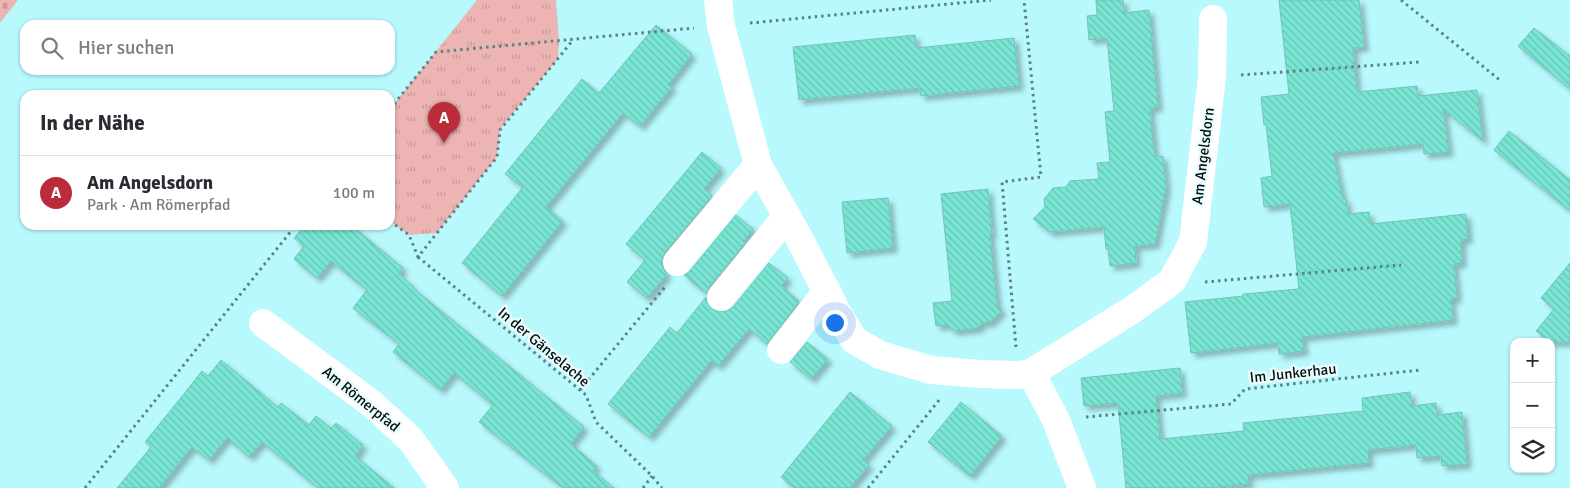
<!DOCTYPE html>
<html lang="de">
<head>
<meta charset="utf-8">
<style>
	:root { --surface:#fff; --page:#f2f2f3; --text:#2b2b33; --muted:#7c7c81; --line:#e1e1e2; --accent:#bc2b3a }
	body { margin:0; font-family:Signika,sans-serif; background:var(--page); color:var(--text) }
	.controls { position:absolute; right:15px; bottom:15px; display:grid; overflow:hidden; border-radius:10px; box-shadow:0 1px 4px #0004 }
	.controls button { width:45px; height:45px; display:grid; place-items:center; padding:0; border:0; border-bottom:1px solid var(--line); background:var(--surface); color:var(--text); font:25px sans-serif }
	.you { position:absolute; left:834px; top:322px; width:18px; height:18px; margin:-12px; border:4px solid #fff; border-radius:50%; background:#1a73e8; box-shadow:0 0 0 8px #1a73e833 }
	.badge { display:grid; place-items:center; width:32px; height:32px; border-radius:50%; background:var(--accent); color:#fff; font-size:16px; font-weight:700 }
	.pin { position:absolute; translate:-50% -41px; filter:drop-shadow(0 1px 2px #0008) }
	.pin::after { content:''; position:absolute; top:26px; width:18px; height:15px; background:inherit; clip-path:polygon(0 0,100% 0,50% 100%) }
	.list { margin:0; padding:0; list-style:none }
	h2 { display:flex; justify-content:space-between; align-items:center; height:65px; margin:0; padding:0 20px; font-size:21px }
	h2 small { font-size:16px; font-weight:400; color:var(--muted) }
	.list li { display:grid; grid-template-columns:32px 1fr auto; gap:15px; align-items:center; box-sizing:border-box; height:75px; padding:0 20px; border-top:1px solid var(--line) }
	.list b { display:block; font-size:19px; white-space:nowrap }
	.list p { margin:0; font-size:16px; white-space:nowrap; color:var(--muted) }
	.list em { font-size:16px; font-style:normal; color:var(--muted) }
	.icon { flex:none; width:28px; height:28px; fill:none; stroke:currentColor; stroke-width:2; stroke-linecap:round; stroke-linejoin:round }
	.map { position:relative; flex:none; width:1570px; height:488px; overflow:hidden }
	.search { position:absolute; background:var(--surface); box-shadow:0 1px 4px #0004; left:20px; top:20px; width:375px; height:55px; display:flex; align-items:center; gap:12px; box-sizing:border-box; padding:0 18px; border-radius:15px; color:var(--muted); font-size:19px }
	.panel { position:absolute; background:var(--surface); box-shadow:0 1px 4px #0004; left:20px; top:90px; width:375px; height:140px; border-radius:15px }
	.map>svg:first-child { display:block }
	.cemetery { fill:url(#cemetery-stones) }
	.park { fill:url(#park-tufts) }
	.building { fill:url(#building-back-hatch); stroke:#75c3b5; filter:url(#shadow) }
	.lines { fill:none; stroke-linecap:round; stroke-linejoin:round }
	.path { stroke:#5b8285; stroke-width:3; stroke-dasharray:2.5 4; stroke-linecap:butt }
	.minor { stroke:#fff; stroke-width:28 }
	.labels { text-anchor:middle; stroke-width:5; stroke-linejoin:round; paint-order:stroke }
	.street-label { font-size:15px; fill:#000f11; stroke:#ecfcfd }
</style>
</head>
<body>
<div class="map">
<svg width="1570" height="488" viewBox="0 0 1570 488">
	<defs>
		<pattern id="cemetery-stones" width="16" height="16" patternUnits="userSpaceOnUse" patternTransform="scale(1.25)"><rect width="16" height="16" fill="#ecb4b2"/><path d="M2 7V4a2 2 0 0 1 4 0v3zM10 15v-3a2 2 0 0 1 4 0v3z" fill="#c99a98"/></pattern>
		<pattern id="park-tufts" width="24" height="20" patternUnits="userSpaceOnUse" patternTransform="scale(1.25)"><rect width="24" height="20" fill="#ecb4b2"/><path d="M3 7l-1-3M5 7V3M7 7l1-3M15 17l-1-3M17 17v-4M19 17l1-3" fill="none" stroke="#c99a98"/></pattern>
		<pattern id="building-back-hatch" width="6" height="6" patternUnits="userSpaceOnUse" patternTransform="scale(1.25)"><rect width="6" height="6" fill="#79e5d3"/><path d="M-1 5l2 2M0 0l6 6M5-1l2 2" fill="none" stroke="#67c3b4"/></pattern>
		<filter id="shadow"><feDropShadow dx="4.5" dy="4.5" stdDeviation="2.5" flood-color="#0004"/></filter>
	</defs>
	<rect width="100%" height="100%" fill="#b8f9fd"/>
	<path class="cemetery" d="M 0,0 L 18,0 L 0,23 Z"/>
	<path class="park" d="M 477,0 L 556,0 L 559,41 L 558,59 L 500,129 L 497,157 L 437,233 L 409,235 L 390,221 L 390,109 Z"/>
	<g class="building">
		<path d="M 1096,0 L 1123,0 L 1124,13 L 1149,10 L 1158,107 L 1150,108 L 1152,132 L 1155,157 L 1163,156 L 1166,187 L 1155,244 L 1135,246 L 1136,263 L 1110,266 L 1108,249 L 1106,249 L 1104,227 L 1050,232 L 1033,219 L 1045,207 L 1044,199 L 1053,188 L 1066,187 L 1070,181 L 1099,179 L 1097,163 L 1110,162 L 1105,112 L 1114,111 L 1107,38 L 1089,40 L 1087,16 L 1097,15 Z"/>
		<path d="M 1279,0 L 1359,0 L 1364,47 L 1353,48 L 1357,92 L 1417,86 L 1418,96 L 1477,90 L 1483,141 L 1443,109 L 1449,152 L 1424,154 L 1423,144 L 1333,153 L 1343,199 L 1346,199 L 1348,214 L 1369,212 L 1370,224 L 1466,214 L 1468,239 L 1461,240 L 1462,263 L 1454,264 L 1457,298 L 1451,299 L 1453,320 L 1302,337 L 1304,351 L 1279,354 L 1278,343 L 1191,353 L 1185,302 L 1243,296 L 1243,294 L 1299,289 L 1290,204 L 1264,207 L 1261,178 L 1272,176 L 1266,124 L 1264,125 L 1261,97 L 1289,94 Z"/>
		<path d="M 656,25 L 692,54 L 668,85 L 672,87 L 640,126 L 623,113 L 546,207 L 563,221 L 502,296 L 462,263 L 523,187 L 505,174 L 582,79 L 599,93 Z"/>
		<path d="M 1534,28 L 1570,56 L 1570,89 L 1518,46 Z"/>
		<path d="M 915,35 L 916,48 L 1014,38 L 1019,86 L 921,96 L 920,88 L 799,100 L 793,47 Z"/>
		<path d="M 1509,131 L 1570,180 L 1570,211 L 1494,150 Z"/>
		<path d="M 702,152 L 721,168 L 704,189 L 712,196 L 665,252 L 662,259 L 662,267 L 667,274 L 647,298 L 627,282 L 645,260 L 626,244 Z"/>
		<path d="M 988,189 L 992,234 L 990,234 L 997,305 L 1002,310 L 991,322 L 982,323 L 978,328 L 954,331 L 947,325 L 936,326 L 933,303 L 952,301 L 941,194 Z"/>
		<path d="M 888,198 L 893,248 L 847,253 L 842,202 Z"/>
		<path d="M 736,215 L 753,229 L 743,242 L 745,243 L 709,287 L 706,293 L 684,275 L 689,272 Z"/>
		<path d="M 305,225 L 351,225 L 403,268 L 399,274 L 414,287 L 413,288 L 584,427 L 571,444 L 597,466 L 593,471 L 614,488 L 563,488 L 479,422 L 493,405 L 454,373 L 440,390 L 393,352 L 399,344 L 353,308 L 367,290 L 331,261 L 317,278 L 294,259 L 304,246 L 294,238 Z"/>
		<path d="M 769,263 L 788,278 L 781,286 L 799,301 L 767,344 L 749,329 L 718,366 L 711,361 L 649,437 L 608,404 L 670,327 L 677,333 L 706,297 L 707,303 L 712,309 L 719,312 L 727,311 L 733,307 Z"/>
		<path d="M 1570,263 L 1570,342 L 1550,342 L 1536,331 L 1554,309 L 1541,298 Z"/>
		<path d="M 807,342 L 828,359 L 811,379 L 790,362 Z"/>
		<path d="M 221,360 L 278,407 L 281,403 L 309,425 L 316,416 L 331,428 L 336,423 L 363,445 L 355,456 L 394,488 L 318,488 L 262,442 L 249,457 L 227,438 L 209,460 L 192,447 L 159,488 L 117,488 L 151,447 L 145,442 L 183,395 L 202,371 L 208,376 Z"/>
		<path d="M 1180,368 L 1182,393 L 1156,396 L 1160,439 L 1244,431 L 1243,423 L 1363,411 L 1362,398 L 1410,392 L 1412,406 L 1436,403 L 1437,415 L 1462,412 L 1467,464 L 1442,466 L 1441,456 L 1417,458 L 1416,445 L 1368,450 L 1369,463 L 1248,475 L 1249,484 L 1204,488 L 1126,488 L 1118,403 L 1084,406 L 1081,378 Z"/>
		<path d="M 850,392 L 892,426 L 863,460 L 869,465 L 850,488 L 794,488 L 781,477 Z"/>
		<path d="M 961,402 L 1002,436 L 970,476 L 928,442 Z"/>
	</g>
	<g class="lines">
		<g class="path">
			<path d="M 1401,0 L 1501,81"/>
			<path d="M 750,23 L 991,0"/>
			<path d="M 1241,75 L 1420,62"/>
			<path d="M 390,109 L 436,52 L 694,28"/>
			<path d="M 390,221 L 409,235 L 418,257 L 497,157 L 500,130 L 573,40"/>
			<path d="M 418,257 L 586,395 L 596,422 L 652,476 L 662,488"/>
			<path d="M 1205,282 L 1401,265"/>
			<path d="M 1016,347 L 1002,182 L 1041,177 L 1024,0"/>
			<path d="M 580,390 L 665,287"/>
			<path d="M 1086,417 L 1231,404 L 1245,389 L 1420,370"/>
			<path d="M 85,488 L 296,225"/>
			<path d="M 643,488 L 652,476"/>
			<path d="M 868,488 L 940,399"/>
		</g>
		<g class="minor">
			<path d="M 718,0 L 721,26 L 758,165 L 799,238 L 836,310 L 854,340 L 880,355 L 931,370 L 979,374 L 1019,375 L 1031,373"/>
			<path d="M 677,262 L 758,165"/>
			<path d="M 721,297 L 787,216"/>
			<path d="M 263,323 L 372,404 L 411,440 L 445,488"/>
			<path d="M 781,350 L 827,291"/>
			<path d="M 1082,488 L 1056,420 L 1031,373 L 1132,310 L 1172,281 L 1193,242 L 1212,77 L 1213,19"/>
		</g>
	</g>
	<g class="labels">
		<g class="street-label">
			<text transform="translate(1203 156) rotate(-83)" y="5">Am Angelsdorn</text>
			<text transform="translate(544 347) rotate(40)" y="5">In der Gänselache</text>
			<text transform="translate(1293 373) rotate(-6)" y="5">Im Junkerhau</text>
			<text transform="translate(361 399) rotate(39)" y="5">Am Römerpfad</text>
		</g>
	</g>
</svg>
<div class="controls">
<button>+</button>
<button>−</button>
<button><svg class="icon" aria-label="layers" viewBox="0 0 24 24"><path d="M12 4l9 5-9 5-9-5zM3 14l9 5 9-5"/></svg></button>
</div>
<div class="you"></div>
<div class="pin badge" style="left:444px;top:143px">A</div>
<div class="search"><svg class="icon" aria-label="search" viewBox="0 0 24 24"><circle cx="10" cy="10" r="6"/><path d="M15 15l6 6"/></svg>Hier suchen</div>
<section class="panel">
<h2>In der Nähe<small></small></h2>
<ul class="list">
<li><span class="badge">A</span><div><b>Am Angelsdorn</b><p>Park · Am Römerpfad</p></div><em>100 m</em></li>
</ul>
</section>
</div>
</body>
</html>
